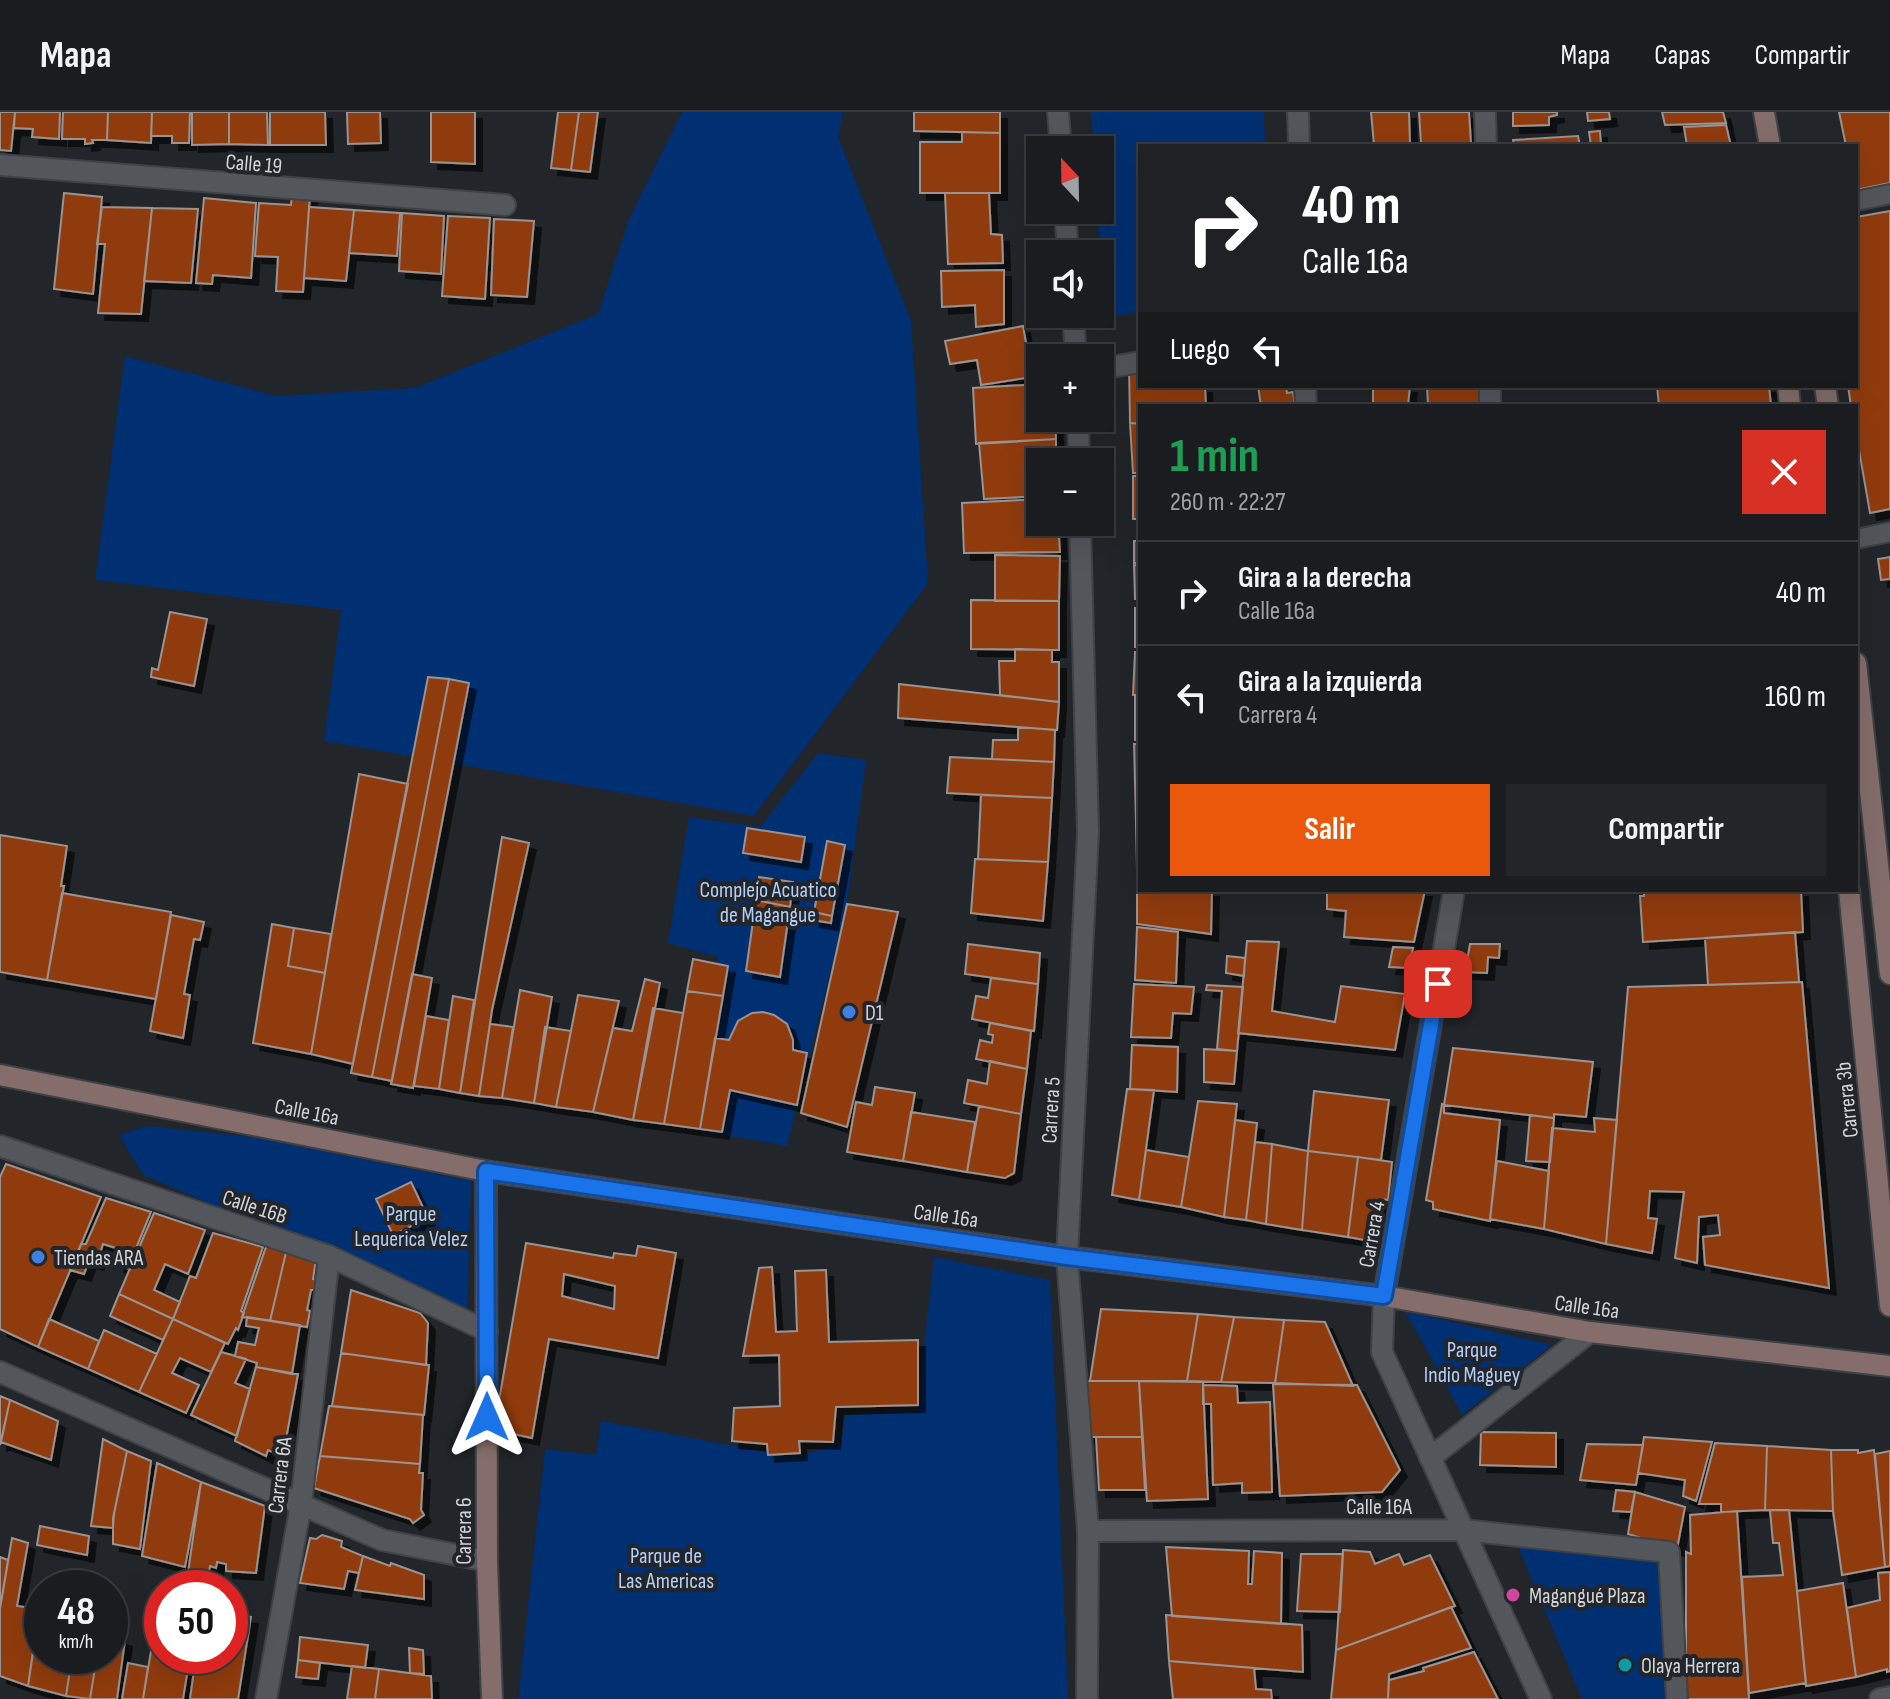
<!DOCTYPE html>
<html lang="es">
<head>
<meta charset="utf-8">
<style>
  :root { --surface:#1a1c1f; --page:#232528; --text:#f1f3f6; --muted:#9fa1a4; --line:#383a3d; --accent:#ea580c }
  body { margin:0; font-family:"Sofia Sans Condensed",sans-serif; background:var(--page); color:var(--text); height:100vh; display:flex; flex-direction:column; font-size:30px; white-space:nowrap }
  * { box-sizing:border-box; margin:0 }
  p { font-size:26px; color:var(--muted) }
  .icon { flex:none; width:44px; height:44px; fill:none; stroke:currentColor; stroke-width:2; stroke-linecap:round; stroke-linejoin:round }
  .map { position:relative; flex:1; overflow:hidden }
  .panel { position:absolute; left:1138px; top:292px; width:720px; height:488px; display:flex; flex-direction:column; background:var(--surface); border-radius:0px; box-shadow:0 8px 32px #0002,0 0 0 2px var(--line) }
  .panel>* { flex:none }
  .banner { position:absolute; left:1138px; top:32px; width:720px; height:244px; border-radius:0px; box-shadow:0 8px 32px #0002,0 0 0 2px var(--line); background:#202124; color:#fff; overflow:hidden }
  .needle { width:52px; rotate:338deg }
  .buttons { position:absolute; left:1026px; top:24px; display:grid; gap:16px }
  .buttons a { display:grid; place-items:center; width:88px; height:88px; border-radius:0px; background:var(--surface); box-shadow:0 8px 32px #0002,0 0 0 2px var(--line); font-size:40px }
  .speed { position:absolute; left:24px; top:1458px; display:flex; gap:16px; font-size:40px; font-weight:700; text-align:center }
  .speed>* { display:grid; place-content:center; width:104px; height:104px; border-radius:50%; background:var(--surface); box-shadow:0 8px 32px #0002,0 0 0 2px var(--line); line-height:1 }
  .speed small { font-size:20px; font-weight:400 }
  .speed .limit { border:12px solid #d22; background:#fff; color:#111 }
  .pin { position:absolute; display:grid; place-items:center; width:68px; height:68px; color:#fff; margin:-34px; border-radius:16px; box-shadow:0 4px 12px #0006 }
  .me { position:absolute; width:88px; margin:-44px; rotate:0deg; stroke-linejoin:round; filter:drop-shadow(0 0 6px #0008) }
  .turn { display:flex; align-items:center; gap:28px; height:168px; padding:0 32px; font-size:36px }
  .turn .icon { width:104px; height:104px; stroke-width:2.5 }
  .turn b { display:block; font-size:56px; line-height:68px }
  .then { display:flex; align-items:center; height:76px; padding:0 32px; background:#0003; gap:16px; font-size:30px }
  .round { display:grid; place-items:center; flex:none; width:84px; height:84px; border-radius:0px; background:var(--page) }
  .head { display:flex; align-items:center; justify-content:space-between; height:136px; padding:0 32px }
  h1 { font-size:48px; font-weight:700; line-height:60px; color:#1e9e55 }
  .button { display:flex; gap:16px; margin-top:auto; padding:16px 32px }
  .button a { flex:1; height:92px; border-radius:0px; background:var(--accent); color:#fff; font-size:32px; font-weight:700; line-height:92px; text-align:center }
  .button a+a { background:var(--page); color:var(--text) }
  ul { padding:0; list-style:none }
  li { display:flex; align-items:center; gap:24px; height:104px; padding:0 32px; border-top:2px solid var(--line) }
  li div { flex:1 }
  li b { display:block; font-size:30px }
  li em { font-style:normal }
  header { display:flex; align-items:center; gap:48px; box-sizing:border-box; height:112px; padding:0 40px; background:var(--surface); border-bottom:2px solid var(--line) }
  header strong { font-size:38px }
  nav { display:flex; gap:44px; margin-inline-start:auto; font-size:28px }
  .map>svg:first-child { display:block }
</style>
</head>
<body>
<header>
<strong>Mapa</strong>
<nav><a>Mapa</a><a>Capas</a><a>Compartir</a></nav>
</header>
<div class="map">
<svg width="1890" height="1587" viewBox="0 0 1890 1587">
  <defs>
    <filter id="shadow"><feDropShadow dx="7" dy="7" stdDeviation="0" flood-color="#0009"/></filter>
  </defs>
  <rect width="100%" height="100%" fill="#222529"/>
  <path fill="#003071" d="M682,0H843L838,25L911,209L928,471L754,704L324,629L341,498L95,468L125,244L276,284L415,276L598,202L629,107Z
    M1091,0H1264L1265,34H1140V200L1104,206L1097,98H1100V38H1094Z
    M818,641L866,648L847,792L787,1034L688,1017L718,845L668,831L689,705L760,715Z
    M147,1014L253,1025L471,1069L467,1203L143,1063L119,1023Z
    M934,1145L1050,1168L1068,1587H518L545,1337L596,1343L601,1309L794,1345L841,1332L845,1303L920,1298L921,1260Z
    M1405,1199L1552,1233L1462,1303Z
    M1516,1430L1663,1449L1671,1587H1582Z"/>
  <path fill="#903a0f" stroke="#9a9390" stroke-width="2" fill-rule="evenodd" filter="url(#shadow)" d="M0,0H15L11,39L0,38Z
    M15,0H60L59,27L32,25L33,17L14,16Z
    M63,0H108L107,28H92L93,31L85,32V27H62Z
    M108,0H152L151,31L107,28Z
    M152,0H190L189,31H172V24H151Z
    M192,0H229V32L192,33Z
    M229,0H267L268,33L229,32Z
    M270,0H325L326,33H270Z
    M347,0H380L381,31L348,32Z
    M431,0H475V52L431,50Z
    M558,0H579L571,58L551,56Z
    M579,0H598L590,60L571,58Z
    M914,0H1000V21L914,19Z
    M1371,0H1409L1410,32L1374,33Z
    M1419,0H1469L1471,32L1421,31Z
    M1513,0H1557V3L1549,5V13L1513,14Z
    M1587,0H1609L1610,7L1588,9Z
    M1662,0H1723L1726,11L1665,13Z
    M1839,0H1890V71L1856,78V34H1846Z
    M1726,13L1731,34H1687L1684,15Z
    M1600,19L1601,34H1591L1589,20Z
    M962,20L1000,21V81H920V30H962Z
    M1578,24L1580,34H1514L1513,28Z
    M64,81L102,85L93,182L54,177Z
    M945,81H989L991,122L1002,123L1003,151L948,152Z
    M292,82L310,83L303,180L276,179L278,145L255,144L259,91L291,93Z
    M204,86L256,91L251,166L213,163L212,172L196,171Z
    M102,95L152,96L141,202L98,201L105,132H97Z
    M309,95L354,98L346,169L304,166Z
    M152,96L198,97L191,171L144,169Z
    M354,98L400,101L397,144L349,141Z
    M1890,99V397L1870,401L1856,321V294H1851L1848,274H1856V105Z
    M402,101L444,104L441,162L399,159Z
    M448,104L490,106L485,187L442,184Z
    M494,107L534,109L527,185L491,183Z
    M1004,158V212L976,215L975,193L942,195L941,159Z
    M1023,214L1032,265L981,273L977,248L950,252L945,229Z
    M1129,253L1140,254V274H1205L1206,294H1140V312L1130,311Z
    M1040,272V306H1055L1056,327L976,332L973,276Z
    M1258,274H1286L1287,281L1293,280L1295,294H1261Z
    M1373,274H1410L1408,293L1373,294Z
    M1427,274H1481L1483,292L1428,294Z
    M1657,274H1769L1771,294H1659Z
    M1130,311L1140,312V361H1133Z
    M1056,327V350H1040V384L984,387L979,331Z
    M1133,364H1140V407H1133Z
    M1040,387V410H1058L1060,440L964,441L962,391Z
    M1134,429H1140V451H1134Z
    M995,443L1060,444L1059,489H995Z
    M1890,445V467L1881,468L1878,447Z
    M1134,453L1140,454V487H1135Z
    M971,488L1059,489V538L971,537Z
    M1135,496H1140V535H1135Z
    M170,500L207,507L194,574L151,565L152,556L158,558Z
    M1015,537L1052,538V550H1059V590L1000,583L999,549H1015Z
    M1135,540H1140V583H1133Z
    M428,565L449,567L372,965L351,961Z
    M449,567L469,571L392,969L372,965Z
    M899,572L1059,590L1057,618L898,606Z
    M1135,585H1140V628H1135Z
    M1018,615L1055,618L1054,650L992,647L993,628H1018Z
    M1134,632H1140V670H1135Z
    M950,645L1054,650L1052,686L947,681Z
    M359,662L408,672L353,952L311,942Z
    M1135,670H1140V710H1136Z
    M981,683L1052,686L1048,750L978,747Z
    M1136,712H1140V756H1137Z
    M747,716L805,725L801,750L743,741Z
    M0,723L67,734L61,774H64L47,868L0,860Z
    M502,725L529,731L492,898L479,984L460,981Z
    M827,729L845,733L832,804L814,800Z
    M975,747L1048,750L1043,809L971,801Z
    M1137,762H1140V778H1212L1211,822L1137,812Z
    M759,765L793,770L790,795L756,788Z
    M1327,778H1425L1414,830L1344,825L1346,799L1327,797Z
    M1644,778H1801L1803,820L1643,830L1640,784H1644Z
    M62,781L171,800L156,887L47,868Z
    M756,788L790,795L780,865L746,859Z
    M847,792L898,800L847,1015L801,1001Z
    M814,800L832,804L831,811L812,808Z
    M171,803L204,810L200,828L194,827L184,882L190,883L183,926L150,919Z
    M272,812L294,816L288,854L325,861L311,942L253,931Z
    M1137,815L1178,820L1176,871L1135,868Z
    M294,816L331,822L325,861L288,854Z
    M1795,820L1799,870L1708,873L1705,826Z
    M1247,829L1279,830L1272,899L1335,910L1341,874L1405,882L1395,938L1238,921Z
    M968,832L1040,841L1038,872L965,862Z
    M1470,832H1500L1499,846L1488,845L1487,861L1465,860Z
    M1393,835L1413,836L1409,856L1389,855Z
    M1227,844L1245,846L1244,864L1226,861Z
    M693,847L728,854L723,884L687,879Z
    M412,862L432,866L413,976L391,972Z
    M991,866L1038,872L1034,919L972,907L976,884L988,886Z
    M645,867L660,871L633,1008L593,1000L613,916L632,919Z
    M1802,870L1829,1176L1705,1153L1703,1125L1720,1123L1718,1103L1699,1105L1697,1151L1675,1146L1684,1080L1650,1079L1648,1106L1657,1107L1652,1141L1606,1132L1628,875Z
    M1134,872L1194,875L1191,902L1173,901L1171,926L1131,925Z
    M1207,873L1243,875L1237,939L1217,937L1222,879L1206,878Z
    M520,878L552,885L534,991L502,986Z
    M687,879L723,884L700,1017L664,1012Z
    M578,883L619,889L593,1000L556,995Z
    M453,884L474,888L460,981L439,977Z
    M653,896L683,901L664,1012L633,1008Z
    M763,900L774,903L787,912L793,928V938L807,941L797,993L730,978L722,1020L700,1017L715,926L729,928L738,909L752,901Z
    M426,904L449,908L439,977L414,974Z
    M990,911L1031,919L1027,957L976,947L980,928L992,931L993,923L988,922Z
    M490,912L513,915L502,986L479,984Z
    M545,915L571,919L556,995L534,991Z
    M1132,933L1178,935L1177,980L1130,977Z
    M1453,936L1593,950L1586,1005L1554,1002V1006L1444,993Z
    M1204,937L1237,939L1234,972L1204,970Z
    M990,949L1027,957L1021,1002L964,991L968,968L987,972Z
    M875,975L915,981L903,1049L847,1040L856,990L872,993Z
    M1127,977L1154,978L1139,1088L1112,1083Z
    M1314,979L1389,988L1381,1048L1308,1039Z
    M1198,989L1237,992L1224,1105L1181,1095Z
    M1442,992L1444,993V1001L1500,1008L1490,1109L1433,1097V1090L1426,1088Z
    M979,994L1021,1002L1014,1061L1005,1066L967,1060Z
    M911,1000L975,1010L967,1060L903,1049Z
    M1530,1003L1554,1006L1550,1050L1526,1049Z
    M1594,1006L1617,1008L1606,1132L1544,1117L1552,1016L1595,1020Z
    M1235,1008L1257,1011L1246,1108L1224,1105Z
    M1255,1030L1272,1032L1266,1112L1246,1108Z
    M1272,1032L1308,1039L1302,1118L1266,1112Z
    M1146,1038L1189,1045L1181,1095L1139,1088Z
    M1308,1039L1358,1045L1348,1125L1302,1118Z
    M1358,1045L1392,1050L1388,1088L1381,1087L1375,1130L1348,1125Z
    M1497,1049L1549,1059L1544,1117L1490,1107Z
    M6,1052L101,1085L38,1235L0,1217V1065Z
    M411,1070L428,1106L393,1123L376,1087Z
    M106,1086L151,1100L132,1146L135,1147L130,1157L117,1153L122,1138L103,1132L97,1151L89,1149L84,1162L70,1158L81,1132H86Z
    M154,1101L205,1118L188,1162L165,1152L154,1178L180,1190L173,1207L119,1182Z
    M213,1121L263,1135L241,1199L244,1201L238,1218L236,1216L228,1232L173,1207L190,1164L196,1166Z
    M268,1129L287,1136L270,1209L242,1205Z
    M526,1131L613,1146L614,1141L636,1144L638,1134L676,1141L658,1246L549,1227L532,1326L494,1318ZM564,1162L615,1174L614,1197L562,1184Z
    M287,1136L316,1147L313,1167L316,1168L314,1178H311L307,1198L310,1199L307,1215L270,1209Z
    M772,1155L776,1220L797,1219L795,1159L826,1158L829,1230L918,1228V1293L836,1295L833,1330L799,1329L800,1341L768,1343L767,1332L732,1329L734,1296L780,1294L779,1243L743,1244L759,1156Z
    M351,1178L420,1201L428,1211L426,1253L341,1241Z
    M119,1182L173,1207L163,1228L110,1204Z
    M1101,1197L1198,1202L1187,1269H1090Z
    M1198,1202L1234,1205L1221,1270L1187,1269Z
    M247,1205L300,1213L292,1262L256,1255L257,1251L235,1244L238,1230L255,1233L259,1216L246,1214Z
    M1234,1205L1284,1208L1275,1271L1221,1270Z
    M49,1207L99,1229L88,1257L38,1235Z
    M173,1207L225,1231L211,1260L180,1246L172,1261L199,1273L186,1301L139,1280Z
    M1284,1208L1325,1210L1353,1274L1275,1271Z
    M104,1218L157,1242L139,1280L88,1257Z
    M221,1240L246,1247L235,1271L250,1277L237,1324L191,1303Z
    M341,1241L429,1253L424,1303L332,1294Z
    M256,1255L298,1262L284,1338L278,1337L277,1342L268,1338L266,1344L235,1329Z
    M1085,1269H1139L1142,1325H1088Z
    M1139,1269L1203,1270L1208,1387L1147,1389Z
    M1273,1272L1357,1273L1400,1358L1382,1380L1280,1384Z
    M1203,1273L1237,1274L1238,1291L1270,1290L1272,1380L1242,1381V1371L1213,1373L1211,1292H1203Z
    M0,1284L10,1288L0,1333Z
    M10,1288L58,1309L51,1348L1,1330Z
    M329,1294L423,1303L420,1352L320,1344Z
    M1481,1320L1556,1321V1355L1480,1353Z
    M1096,1325H1142L1145,1378H1099Z
    M1644,1325L1712,1330L1696,1389L1683,1384L1685,1368L1638,1361Z
    M103,1327L127,1339L114,1402L113,1416L91,1414Z
    M1715,1331L1767,1334L1765,1398L1721,1400V1392H1699Z
    M1587,1332L1643,1333L1636,1373L1580,1368Z
    M1767,1334L1831,1338L1833,1399L1765,1398Z
    M1831,1338H1858V1341L1874,1338L1885,1455L1842,1463L1833,1399Z
    M127,1339L151,1349L140,1437L113,1432V1406Z
    M1890,1339V1454L1885,1455L1875,1342Z
    M320,1344L420,1352L419,1361H423L421,1398L424,1403L413,1411L410,1407L314,1376Z
    M157,1351L201,1370L185,1455L142,1444Z
    M201,1370L265,1394L256,1461L226,1459V1452L217,1450L216,1456L210,1454L208,1464L188,1461Z
    M1616,1378L1635,1380L1631,1400L1613,1399Z
    M1635,1380L1685,1395L1677,1437L1628,1422Z
    M1770,1398H1789L1806,1571L1749,1581L1742,1465L1783,1463L1779,1431H1773Z
    M1737,1399L1749,1587H1686V1440L1691,1442L1690,1403Z
    M40,1414L89,1424L87,1443L37,1433Z
    M322,1423L342,1429L341,1435L363,1444L359,1461L348,1459L344,1477L300,1471L310,1426L316,1427Z
    M12,1426L28,1431L17,1494L39,1497L28,1574L0,1564V1497Z
    M1166,1435L1249,1439L1248,1472H1252L1254,1439L1282,1441L1281,1512L1172,1504Z
    M1343,1438L1370,1440L1375,1452L1399,1442L1404,1453L1430,1443L1455,1494L1336,1538Z
    M1301,1442H1343L1340,1500L1297,1499Z
    M363,1444L390,1454L391,1451L424,1463V1487L355,1478Z
    M0,1445L8,1448L0,1497Z
    M184,1459L203,1464L201,1476H181Z
    M1890,1460V1559L1887,1560V1557L1856,1565L1847,1496L1880,1488L1878,1461Z
    M1843,1471L1856,1565L1806,1574L1797,1479Z
    M41,1488L42,1544H72L66,1584L28,1574Z
    M1451,1495L1471,1536L1389,1562L1388,1587H1331L1336,1538Z
    M232,1503L251,1505L238,1587H190L196,1544L224,1550L225,1544H230Z
    M1166,1503L1302,1513L1303,1560L1169,1549Z
    M155,1515L162,1516V1544H190L183,1587H143Z
    M110,1523L125,1528L117,1587H90L97,1544H110Z
    M300,1525L368,1533L365,1556L298,1548Z
    M409,1536L423,1538L424,1562L410,1561Z
    M1474,1540L1498,1587H1388L1389,1568L1424,1559L1423,1556Z
    M72,1544H97L90,1587L66,1584Z
    M298,1548L320,1551L318,1567L296,1565Z
    M1169,1549L1254,1556L1256,1577L1271,1578L1272,1587H1173Z
    M128,1551L148,1555L143,1587H122Z
    M352,1554L379,1557L375,1587H347Z
    M379,1557L431,1564L432,1587H375Z"/>
  <g fill="none" stroke-linecap="round" stroke-linejoin="round">
    <g stroke="#3f4145" stroke-width="22">
      <path id="service" d="M1856,89L1890,82
        M1856,427L1890,420"/>
    </g>
    <g stroke="#3f4145" stroke-width="24">
      <path id="minor" d="M1058,0L1061,38
        M1298,0L1299,34
        M1485,0L1486,34
        M0,53L505,93
        M1065,98L1068,142
        M1073,202L1076,246
        M1100,257L1140,250
        M1305,274L1306,294
        M1490,294V274
        M1078,306L1079,350
        M1080,410L1088,720L1067,1145L1088,1419L1087,1587
        M1454,778L1384,1184L1382,1240L1541,1587
        M0,1034L329,1144L487,1219
        M0,1260L382,1428L487,1449
        M1430,1346L1590,1220
        M1088,1419L1463,1418L1669,1440L1677,1587
        M266,1587L301,1392L329,1144
        M1880,1587L1890,1585"/>
    </g>
    <g stroke="#3f4145" stroke-width="24">
      <path id="secondary" d="M1764,0L1770,34
        M1788,274L1790,294
        M1825,274L1828,294
        M1856,551L1890,862
        M1849,778L1890,1194
        M0,963L486,1059L1067,1145L1384,1184L1590,1220L1890,1254
        M486,1059L487,1449L492,1587"/>
    </g>
    <use href="#service" stroke="#53565b" stroke-width="18"/>
    <use href="#minor" stroke="#53565b" stroke-width="20"/>
    <use href="#secondary" stroke="#846d6a" stroke-width="20"/>
  </g>
  <g fill="none" stroke-linecap="round" stroke-linejoin="round">
    <g stroke="#114b97" stroke-width="20">
      <path id="route" d="M487,1305L486,1059L1067,1145L1384,1184L1438,872"/>
    </g>
    <use href="#route" stroke="#1a73e8" stroke-width="14"/>
  </g>
  <g fill="#3f7fe0" stroke="#222529" stroke-width="3">
    <circle cx="849" cy="900" r="8"/>
    <circle cx="38" cy="1145" r="8"/>
  </g>
  <circle fill="#d1479c" stroke="#222529" stroke-width="3" cx="1513" cy="1483" r="8"/>
  <circle fill="#0f9aa8" stroke="#222529" stroke-width="3" cx="1625" cy="1553" r="8"/>
  <g text-anchor="middle" stroke-width="8" stroke-linejoin="round" paint-order="stroke">
    <g font-size="22" fill="#d2d4d7" stroke="#222529">
      <text transform="translate(254 51) rotate(5)" y="8">Calle 19</text>
      <text transform="translate(1846 988) rotate(-96)" y="8">Carrera 3b</text>
      <text transform="translate(1050 998) rotate(-87)" y="8">Carrera 5</text>
      <text transform="translate(307 999) rotate(11)" y="8">Calle 16a</text>
      <text transform="translate(255 1094) rotate(18)" y="8">Calle 16B</text>
      <text transform="translate(946 1103) rotate(8)" y="8">Calle 16a</text>
      <text transform="translate(1371 1122) rotate(-80)" y="8">Carrera 4</text>
      <text transform="translate(1587 1194) rotate(8)" y="8">Calle 16a</text>
      <text transform="translate(279 1363) rotate(-83)" y="8">Carrera 6A</text>
      <text x="1379" y="1402">Calle 16A</text>
      <text transform="translate(463 1419) rotate(-90)" y="8">Carrera 6</text>
    </g>
    <g font-size="22" fill="#b4cff7" stroke="#222529">
      <text x="768" y="785">Complejo Acuatico<tspan x="768" dy="25">de Magangue</tspan></text>
      <text x="411" y="1109">Parque<tspan x="411" dy="25">Lequerica Velez</tspan></text>
      <text x="1472" y="1245">Parque<tspan x="1472" dy="25">Indio Maguey</tspan></text>
      <text x="666" y="1451">Parque de<tspan x="666" dy="25">Las Americas</tspan></text>
    </g>
    <g font-size="22" fill="#d2d4d7" stroke="#222529" text-anchor="start">
      <text x="865" y="908">D1</text>
      <text x="54" y="1153">Tiendas ARA</text>
      <text x="1529" y="1491">Magangué Plaza</text>
      <text x="1641" y="1561">Olaya Herrera</text>
    </g>
  </g>
</svg>
<div class="buttons">
<a><svg class="needle" viewBox="-14 -14 28 28"><path d="M0-13l5 13h-10z" fill="#e53935"/><path d="M0 13l5-13h-10z" fill="#9fa1a4"/></svg></a>
<a><svg class="icon" aria-label="sound" viewBox="0 0 24 24"><path d="M4 9h4l5-4v14l-5-4H4zM17 9q2 3 0 6"/></svg></a>
<a>+</a>
<a>−</a>
</div>
<div class="speed"><div>48<small>km/h</small></div><div class="limit">50</div></div>
<div class="pin" style="left:1438px;top:872px;background:#d93025"><svg class="icon" aria-label="arrive" viewBox="0 0 24 24"><path d="M6 21V4h12l-3 4 3 4H6"/></svg></div>
<svg class="me" style="left:487px;top:1305px" viewBox="-20 -20 40 40"><path d="M0-17L14 15 0 8-14 15z" fill="#1a73e8" stroke="#fff" stroke-width="4"/></svg>
<div class="banner">
<div class="turn"><svg class="icon" aria-label="right" viewBox="0 0 24 24"><path d="M7 20v-9h11M14 6l5 5-5 5"/></svg><div><b>40 m</b>Calle 16a</div></div>
<div class="then">Luego<svg class="icon" aria-label="left" viewBox="0 0 24 24"><path d="M17 20v-9H6M10 6l-5 5 5 5"/></svg></div>
</div>
<section class="panel">
<div class="head"><div><h1>1 min</h1><p>260 m · 22:27</p></div><a class="round" style="background:#d93025;color:#fff"><svg class="icon" aria-label="close" viewBox="0 0 24 24"><path d="M6 6l12 12M18 6L6 18"/></svg></a></div>
<ul>
<li><svg class="icon" aria-label="right" viewBox="0 0 24 24"><path d="M7 20v-9h11M14 6l5 5-5 5"/></svg><div><b>Gira a la derecha</b><p>Calle 16a</p></div><em>40 m</em></li>
<li><svg class="icon" aria-label="left" viewBox="0 0 24 24"><path d="M17 20v-9H6M10 6l-5 5 5 5"/></svg><div><b>Gira a la izquierda</b><p>Carrera 4</p></div><em>160 m</em></li>
</ul>
<div class="button"><a>Salir</a><a>Compartir</a></div>
</section>
</div>
</body>
</html>
